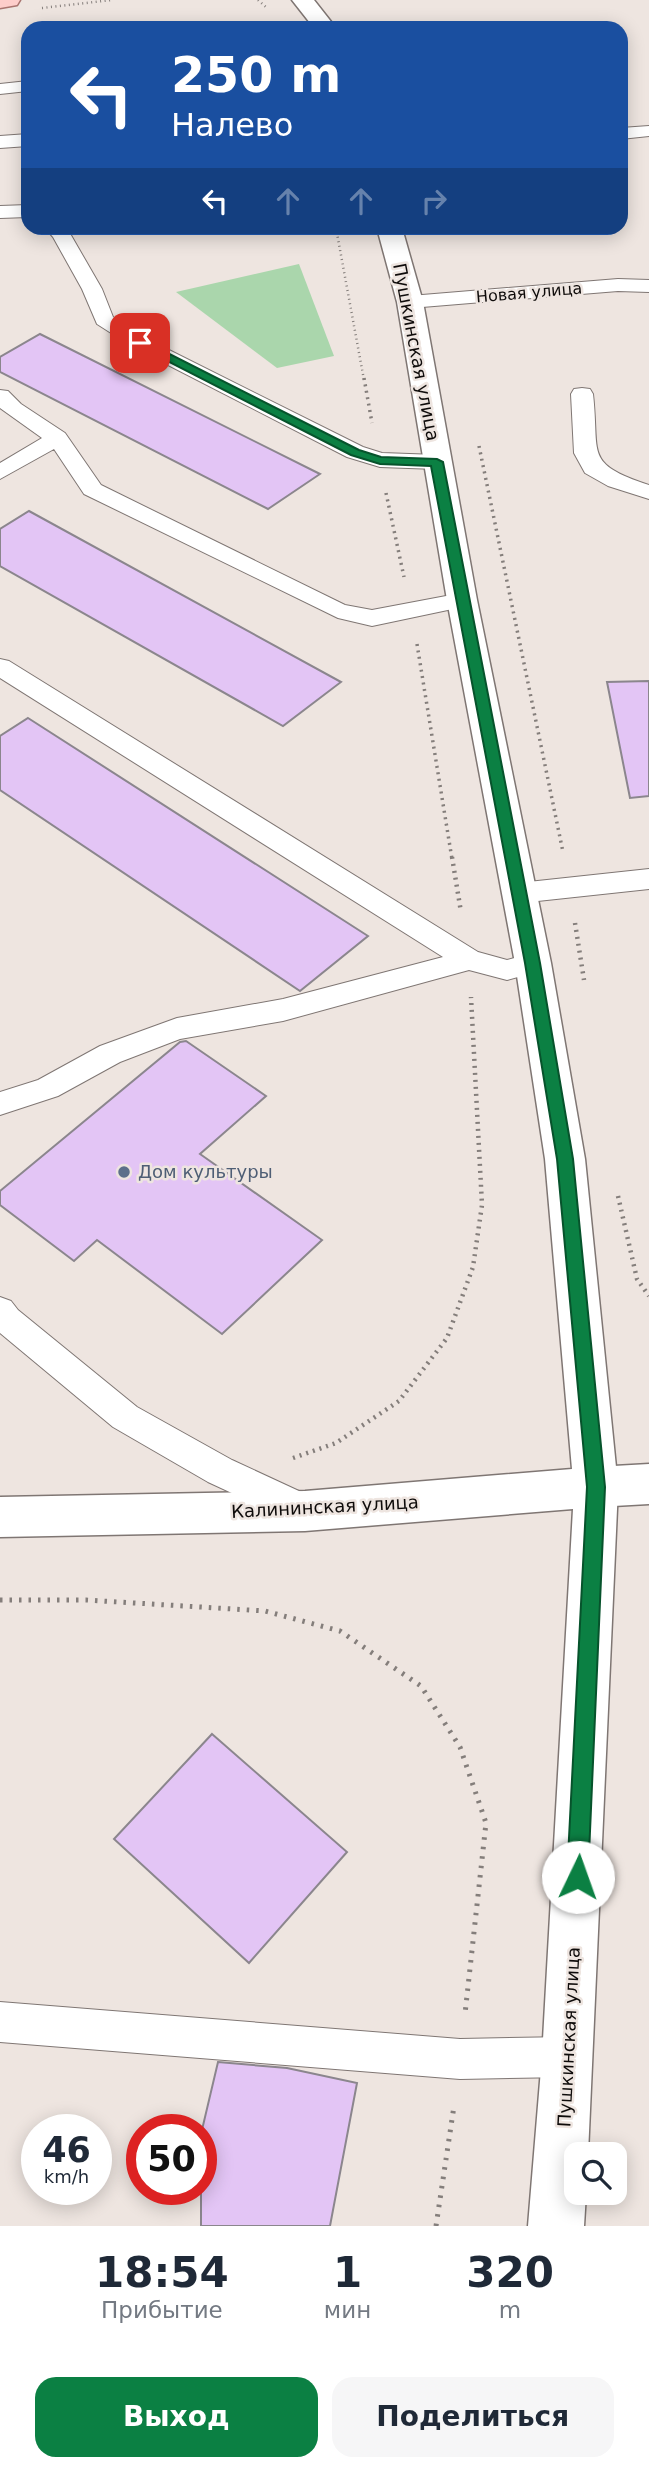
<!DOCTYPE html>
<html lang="ru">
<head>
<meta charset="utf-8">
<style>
  :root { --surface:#fff; --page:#f6f6f7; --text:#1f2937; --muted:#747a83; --accent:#0b8043 }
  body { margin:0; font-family:"DejaVu Sans",sans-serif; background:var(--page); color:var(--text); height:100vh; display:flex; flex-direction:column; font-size:26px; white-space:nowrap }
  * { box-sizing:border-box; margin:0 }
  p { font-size:23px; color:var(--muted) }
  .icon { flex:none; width:38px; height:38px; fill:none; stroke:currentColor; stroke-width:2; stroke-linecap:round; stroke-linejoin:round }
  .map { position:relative; height:2226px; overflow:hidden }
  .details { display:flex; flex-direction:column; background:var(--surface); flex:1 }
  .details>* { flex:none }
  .top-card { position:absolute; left:21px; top:21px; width:607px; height:214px; border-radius:21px; box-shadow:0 4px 18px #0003; background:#1a4fa0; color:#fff; overflow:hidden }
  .tools { position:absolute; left:564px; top:2142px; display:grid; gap:14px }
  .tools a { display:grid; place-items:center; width:63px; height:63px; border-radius:14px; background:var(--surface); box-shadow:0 4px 18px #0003; font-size:35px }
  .speed { position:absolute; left:21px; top:2114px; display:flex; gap:14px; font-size:35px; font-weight:700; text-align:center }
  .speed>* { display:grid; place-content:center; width:91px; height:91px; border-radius:50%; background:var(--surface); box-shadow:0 4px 18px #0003; line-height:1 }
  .speed small { font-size:18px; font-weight:400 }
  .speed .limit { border:10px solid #d22; background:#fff; color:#111 }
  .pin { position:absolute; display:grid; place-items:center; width:60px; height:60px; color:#fff; margin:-30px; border-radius:14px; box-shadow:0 4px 10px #0006 }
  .me { position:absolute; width:77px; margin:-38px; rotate:3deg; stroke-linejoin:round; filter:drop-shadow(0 0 5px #0008) }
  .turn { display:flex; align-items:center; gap:24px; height:147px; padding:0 35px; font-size:32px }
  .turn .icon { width:91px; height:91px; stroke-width:2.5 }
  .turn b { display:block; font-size:49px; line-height:60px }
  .lanes { display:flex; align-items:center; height:66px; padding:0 35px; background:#0003; justify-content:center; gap:35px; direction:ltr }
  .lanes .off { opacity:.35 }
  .eta { display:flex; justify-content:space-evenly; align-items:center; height:119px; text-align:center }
  .eta b { font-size:42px; font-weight:700; line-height:49px }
  .cta { display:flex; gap:14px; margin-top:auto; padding:14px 35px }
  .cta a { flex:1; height:80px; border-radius:21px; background:var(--accent); color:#fff; font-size:28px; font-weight:700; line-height:80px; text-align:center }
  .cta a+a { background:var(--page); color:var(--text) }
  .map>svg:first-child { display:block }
</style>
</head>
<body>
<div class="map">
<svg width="649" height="2226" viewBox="0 0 649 2226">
  <rect width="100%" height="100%" fill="#eee5e0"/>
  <path fill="#aad6ac" d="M299,264L334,356L277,368L176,292Z"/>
  <path fill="#e3c5f5" stroke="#8b868d" stroke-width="2" d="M40,334L320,474L268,509L0,372V357Z
    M29,511L341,682L283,726L0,566V529Z
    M649,681V796L630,798L607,682Z
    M28,718L368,936L300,991L0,790V736Z
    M186,1041L266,1096L200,1154L322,1240L222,1334L97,1240L74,1261L0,1205V1191L180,1042Z
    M212,1734L347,1852L249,1963L114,1839Z
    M218,2062L287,2068L357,2083L330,2226H201V2134Z"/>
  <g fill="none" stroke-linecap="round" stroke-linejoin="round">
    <g stroke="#7f7673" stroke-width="2">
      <path id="lane" d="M28,81V91L0,94V84Z
        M649,126V136L621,139V128Z
        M28,134V146L0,148V136Z
        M28,205V217L0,218V206Z
        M45,228L68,230L102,289L113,317L147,339L363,447L382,453L437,455L445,457L448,462L445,467L437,469L380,467L347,457L133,347L97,324L82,289L53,237Z
        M618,279L649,280V292L618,291L410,308L403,306L400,302L403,298L410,296Z
        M582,388L590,389L593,394C600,455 583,463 649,485V499L608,486L585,473L574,453L571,394L574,389Z
        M0,390L8,391L21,404L65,433L101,485L345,605L372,610L462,593L470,595L474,600L470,605L462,607L372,626L338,618L84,494L54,449L0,479V463L42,438L0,408Z
        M0,659L9,661L478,952L507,960L533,953L543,956L547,963L543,970L507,980L469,970L283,1021L180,1039L120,1062L58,1096L0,1115V1092L38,1080L100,1046L177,1018L283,999L443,957L0,678Z
        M649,869V889L519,903L509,900L505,893L509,886L519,883Z
        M0,1297L11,1301L18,1310L137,1407L232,1460L314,1498L319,1509L314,1520L302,1524L290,1520L208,1482L113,1427L0,1333Z
        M0,2002L460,2039L568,2037L582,2043L588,2057L582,2071L568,2077L460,2079L0,2042Z"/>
    </g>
    <g stroke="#7f7673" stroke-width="3">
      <path id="street" d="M649,1464V1504L596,1507L580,1501L574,1487L580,1473L596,1467Z"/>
    </g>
    <g stroke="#7f7673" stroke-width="3">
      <path id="secondary" d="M292,0H314L336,28H314Z
        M377,228H402L423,302L477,600L551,963L585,1159L618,1487L588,2154H576V2193H586L584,2226H528L542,2057L573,1509L305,1531L0,1537V1497L305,1491L572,1469L545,1159L515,963L447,600L397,302Z"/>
    </g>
    <g stroke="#a9746f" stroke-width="3">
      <path id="primary" d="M0,0H20L17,5L0,8Z"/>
    </g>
    <path stroke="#847e7b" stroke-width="2.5" stroke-dasharray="1 3.5" stroke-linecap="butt" d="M258,0L268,9
      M42,8L112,0
      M336,228L364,380"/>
    <path stroke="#847e7b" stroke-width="3.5" stroke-dasharray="2 4.5" stroke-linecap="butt" d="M364,378L372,423
      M479,446L563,852
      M386,493L404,577
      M417,644L452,859"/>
    <path stroke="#847e7b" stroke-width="4.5" stroke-dasharray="2 5" stroke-linecap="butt" d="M452,857L461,912
      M575,923L584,980
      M618,1196L637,1279L649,1296
      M293,1458L336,1443L399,1401L447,1338L473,1267L482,1205L471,997"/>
    <path stroke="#847e7b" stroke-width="5" stroke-dasharray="2.5 7" stroke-linecap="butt" d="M0,1600H86L265,1611L340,1631L421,1686L460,1747L486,1823L465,2014
      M436,2226L454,2106"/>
    <use href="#lane" fill="#fff" fill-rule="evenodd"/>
    <use href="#street" fill="#fff" fill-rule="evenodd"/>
    <use href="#secondary" fill="#fff" fill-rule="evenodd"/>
    <use href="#primary" fill="#fdcdca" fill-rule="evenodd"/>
  </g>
  <path fill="#0b8043" stroke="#07532c" stroke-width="2" d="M136,341H144L359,450L381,457L437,459L443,462L540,963L573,1159L605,1487L588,1877L585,1884L578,1887L570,1884L567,1877L587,1487L557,1159L525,963L431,466L380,464L351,455L136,345Z"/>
  <circle fill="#5c6f8a" stroke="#eee5e0" stroke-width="2.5" cx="124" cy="1172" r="7"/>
  <g text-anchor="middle" stroke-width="5" stroke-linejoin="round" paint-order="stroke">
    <g font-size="16" fill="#0e0b0a" stroke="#eee5e0">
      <text transform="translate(529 292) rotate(-5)" y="6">Новая улица</text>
    </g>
    <g font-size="18" fill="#0e0b0a" stroke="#eee5e0">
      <text transform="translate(416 352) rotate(79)" y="6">Пушкинская улица</text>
      <text transform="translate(325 1507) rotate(-3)" y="6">Калининская улица</text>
      <text transform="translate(569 2037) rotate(-87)" y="6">Пушкинская улица</text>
    </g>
    <g font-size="18" fill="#4e5e75" stroke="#eee5e0" text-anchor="start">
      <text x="138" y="1178">Дом культуры</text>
    </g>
  </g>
</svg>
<div class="tools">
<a><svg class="icon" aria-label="search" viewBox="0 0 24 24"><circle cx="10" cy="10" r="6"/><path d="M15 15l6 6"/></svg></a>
</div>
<div class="speed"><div>46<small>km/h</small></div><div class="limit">50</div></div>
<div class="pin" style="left:140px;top:343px;background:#d93025"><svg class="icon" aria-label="arrive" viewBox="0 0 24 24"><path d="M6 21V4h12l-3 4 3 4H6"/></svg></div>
<svg class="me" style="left:578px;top:1877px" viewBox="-20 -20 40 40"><circle r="19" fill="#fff"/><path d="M0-13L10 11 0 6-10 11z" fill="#0b8043"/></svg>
<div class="top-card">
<div class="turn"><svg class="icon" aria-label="left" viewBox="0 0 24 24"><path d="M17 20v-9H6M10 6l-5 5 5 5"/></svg><div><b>250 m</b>Налево</div></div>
<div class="lanes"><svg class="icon" aria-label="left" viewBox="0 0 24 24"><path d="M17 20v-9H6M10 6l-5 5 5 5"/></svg><svg class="icon off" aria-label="ahead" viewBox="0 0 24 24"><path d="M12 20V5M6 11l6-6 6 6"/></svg><svg class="icon off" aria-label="ahead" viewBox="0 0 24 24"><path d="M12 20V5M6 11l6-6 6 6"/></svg><svg class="icon off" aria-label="right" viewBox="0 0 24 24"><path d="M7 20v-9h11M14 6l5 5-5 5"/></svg></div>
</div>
</div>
<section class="details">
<div class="eta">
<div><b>18:54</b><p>Прибытие</p></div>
<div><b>1</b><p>мин</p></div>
<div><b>320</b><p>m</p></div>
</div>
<div class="cta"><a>Выход</a><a>Поделиться</a></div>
</section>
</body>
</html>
